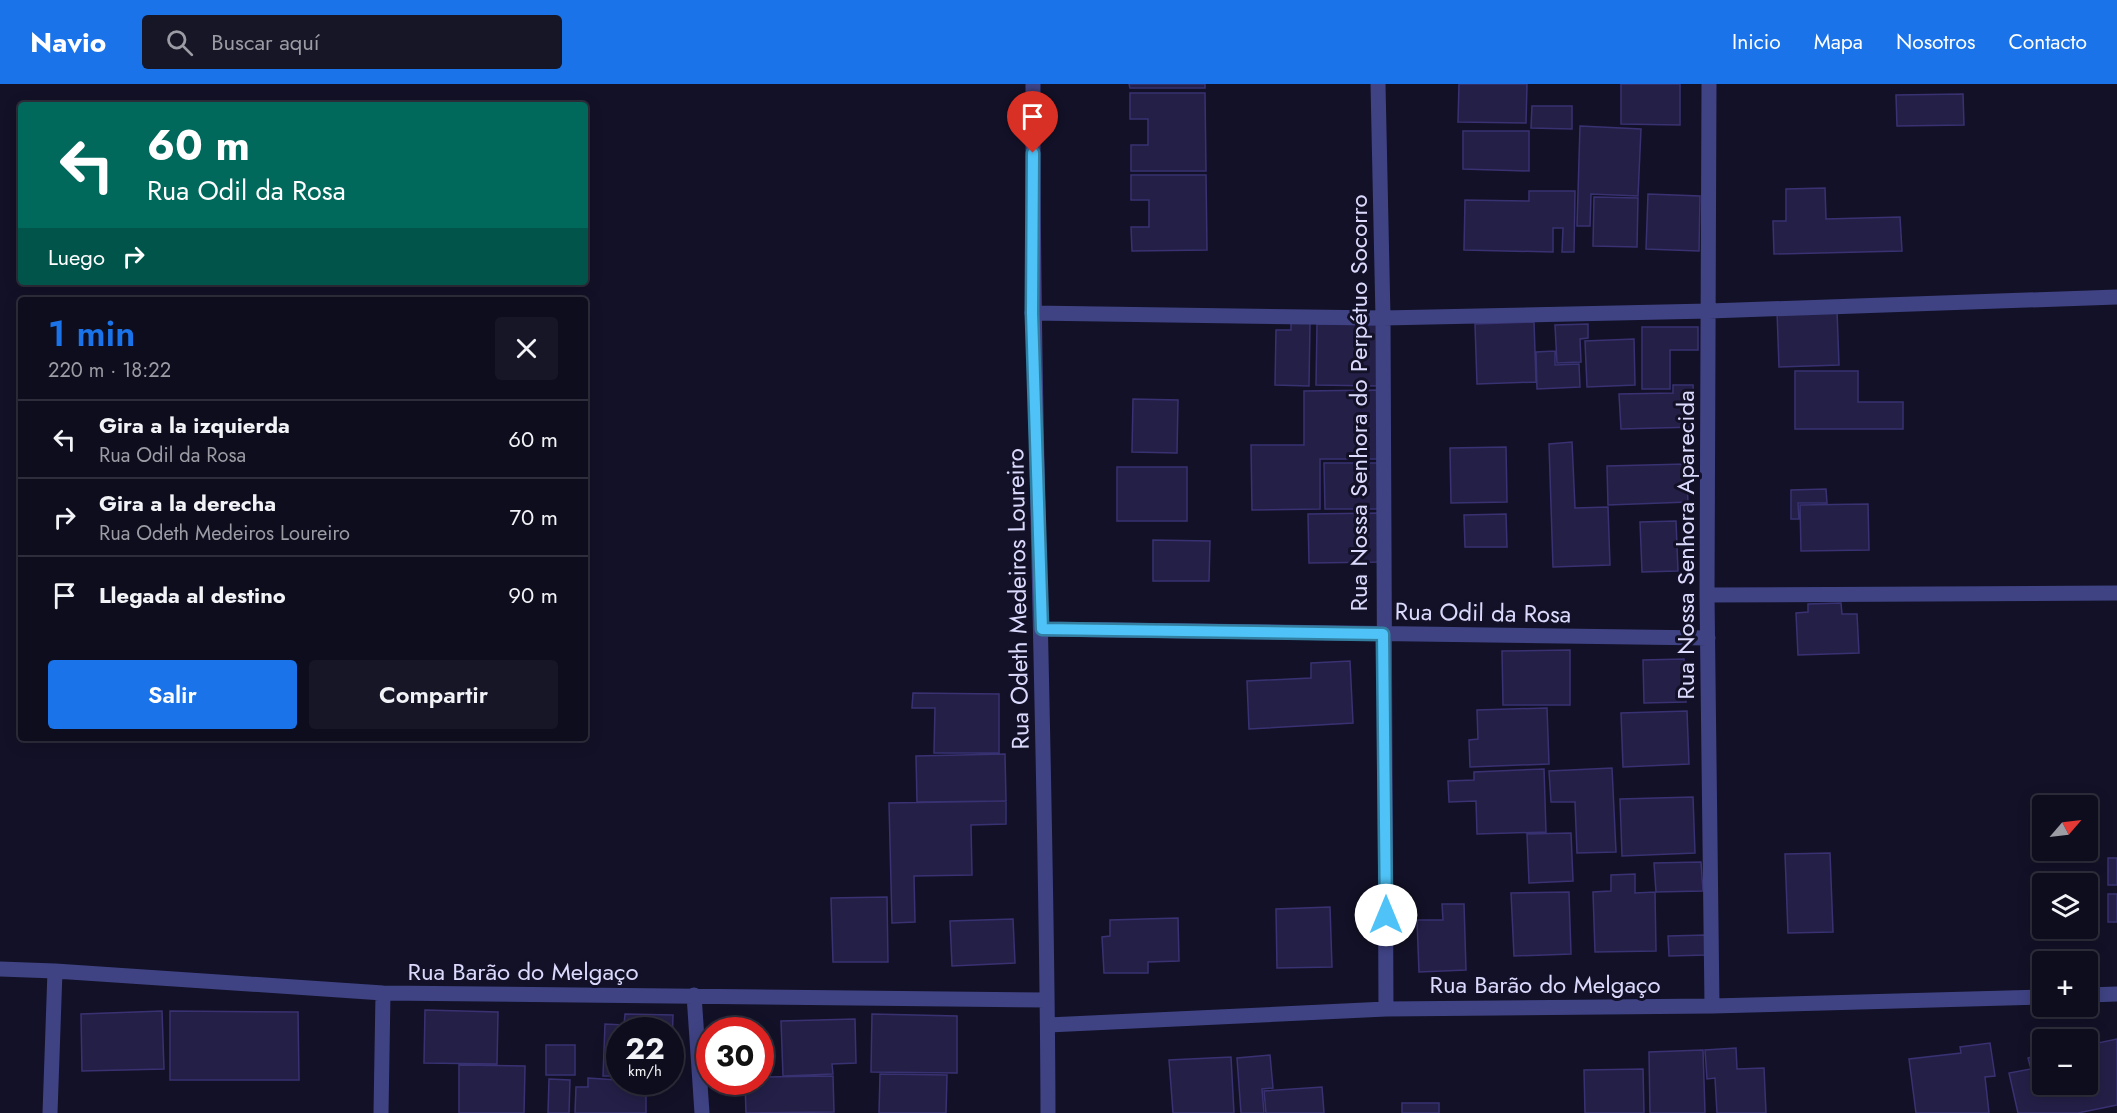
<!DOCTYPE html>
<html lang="es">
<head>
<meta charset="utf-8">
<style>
  :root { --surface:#0e0d1d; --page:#171626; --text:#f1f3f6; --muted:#9b9ca4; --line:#2e2d3b; --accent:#1a73e8 }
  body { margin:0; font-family:Jost,sans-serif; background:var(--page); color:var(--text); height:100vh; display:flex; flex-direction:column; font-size:22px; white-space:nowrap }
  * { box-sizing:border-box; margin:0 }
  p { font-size:20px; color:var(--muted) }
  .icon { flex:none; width:33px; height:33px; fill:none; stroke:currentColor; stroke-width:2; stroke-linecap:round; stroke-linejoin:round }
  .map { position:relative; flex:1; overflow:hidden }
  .sheet { position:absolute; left:18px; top:213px; width:570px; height:444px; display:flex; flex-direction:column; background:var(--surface); border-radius:6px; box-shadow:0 3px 15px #0003,0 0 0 2px var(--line) }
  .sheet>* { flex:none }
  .banner { position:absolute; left:18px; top:18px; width:570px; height:183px; border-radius:6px; box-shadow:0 3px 15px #0003,0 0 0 2px var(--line); background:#00695c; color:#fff; overflow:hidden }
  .needle { width:39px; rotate:62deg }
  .fabs { position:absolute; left:2032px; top:711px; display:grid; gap:12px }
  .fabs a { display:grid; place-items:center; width:66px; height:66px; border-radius:6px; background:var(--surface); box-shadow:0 3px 15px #0003,0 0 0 2px var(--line); font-size:30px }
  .speed { position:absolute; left:606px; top:933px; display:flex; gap:12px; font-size:30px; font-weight:700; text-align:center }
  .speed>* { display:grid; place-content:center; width:78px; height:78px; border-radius:50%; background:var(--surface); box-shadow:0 3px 15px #0003,0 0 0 2px var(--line); line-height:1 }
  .speed small { font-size:15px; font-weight:400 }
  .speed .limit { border:9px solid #d22; background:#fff; color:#111 }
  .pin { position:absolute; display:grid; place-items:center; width:51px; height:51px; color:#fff; margin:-62px -26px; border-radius:50% 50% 50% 0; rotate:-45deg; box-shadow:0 0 6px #0007 }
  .pin .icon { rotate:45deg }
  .me { position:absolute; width:66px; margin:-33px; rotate:0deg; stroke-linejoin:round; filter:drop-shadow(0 0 4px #0008) }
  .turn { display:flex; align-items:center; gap:21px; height:126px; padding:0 30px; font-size:27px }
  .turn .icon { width:78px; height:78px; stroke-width:2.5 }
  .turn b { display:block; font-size:42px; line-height:51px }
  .then { display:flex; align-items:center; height:57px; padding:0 30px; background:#0003; gap:12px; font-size:22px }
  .round { display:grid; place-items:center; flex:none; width:63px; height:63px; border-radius:6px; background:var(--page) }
  .head { display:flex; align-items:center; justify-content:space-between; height:102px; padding:0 30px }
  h1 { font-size:36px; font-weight:600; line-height:45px; color:var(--accent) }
  .action { display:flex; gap:12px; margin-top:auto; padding:12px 30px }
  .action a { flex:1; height:69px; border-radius:6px; background:var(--accent); color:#fff; font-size:24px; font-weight:600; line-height:69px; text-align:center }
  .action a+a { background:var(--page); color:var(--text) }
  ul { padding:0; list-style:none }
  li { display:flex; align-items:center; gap:18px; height:78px; padding:0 30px; border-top:2px solid var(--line) }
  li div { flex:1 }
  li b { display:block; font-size:22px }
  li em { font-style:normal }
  header { display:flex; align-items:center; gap:36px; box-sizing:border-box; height:84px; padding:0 30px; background:var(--accent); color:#fff }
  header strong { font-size:28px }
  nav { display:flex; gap:33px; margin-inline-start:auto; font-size:21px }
  .search { width:420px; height:54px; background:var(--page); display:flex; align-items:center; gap:15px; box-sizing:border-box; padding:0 21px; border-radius:6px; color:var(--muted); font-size:22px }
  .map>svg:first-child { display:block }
</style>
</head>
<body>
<header>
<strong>Navio</strong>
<div class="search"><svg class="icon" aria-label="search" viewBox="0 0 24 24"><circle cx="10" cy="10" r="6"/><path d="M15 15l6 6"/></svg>Buscar aquí</div>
<nav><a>Inicio</a><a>Mapa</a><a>Nosotros</a><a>Contacto</a></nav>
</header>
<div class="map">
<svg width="2117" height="1029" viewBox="0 0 2117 1029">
  <rect width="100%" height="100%" fill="#131127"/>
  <path fill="#231f47" stroke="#393272" stroke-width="1.5" d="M1129,0H1205V4H1130Z
    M1459,0H1527L1526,39L1458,38Z
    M1621,0H1680V41L1621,40Z
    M1130,9H1205L1206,87H1131V61H1148V35H1130Z
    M1963,10L1964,41L1897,42L1896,11Z
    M1532,22H1572V45L1531,44Z
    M1580,42L1641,45L1638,112L1591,110L1590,142H1577Z
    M1463,47H1529V87L1463,85Z
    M1131,91H1206L1207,166L1132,167L1131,143H1149V116H1131Z
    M1825,104L1826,135L1900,133L1902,167L1774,170L1773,137H1786V105Z
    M1529,107H1575L1574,168H1562L1563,144H1553V168L1464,166L1465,116L1529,117Z
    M1648,110L1700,112L1699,167L1646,165Z
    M1594,113L1638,114L1637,163L1593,162Z
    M1837,226L1839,281L1779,283L1777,227Z
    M1291,238L1310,239L1309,302L1275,301L1276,246H1291Z
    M1534,238L1536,298L1477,300L1475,240Z
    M1317,240L1379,241L1378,302L1316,301Z
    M1588,240V254L1580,255L1581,278L1557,279L1555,241Z
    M1642,243H1698V266H1670V305H1642Z
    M1634,255L1635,301L1587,303L1585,257Z
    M1555,267V281L1579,280L1580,303L1537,305L1536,268Z
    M1795,287H1858V318H1903V345H1795Z
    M1673,301H1693L1695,343L1621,345L1619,310L1673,309Z
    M1379,306L1380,375H1320V425L1252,426L1251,361H1304V307Z
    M1133,315L1178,316L1177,369L1132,368Z
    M1572,358L1575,424L1608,423L1610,481L1553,483L1549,360Z
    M1506,363L1507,418L1451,419L1450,364Z
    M1324,379H1379L1380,425H1325Z
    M1686,380L1688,418L1608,421L1607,382Z
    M1117,383H1187V437H1117Z
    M1826,405L1827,419H1798L1799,435H1791V406Z
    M1868,420L1869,466L1801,467L1800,421Z
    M1380,429L1381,478L1309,479L1308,430Z
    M1506,430L1507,463H1465L1464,431Z
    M1676,437L1678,487L1642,488L1640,438Z
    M1153,456L1210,457L1209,497H1153Z
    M1841,519L1842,530H1857L1859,569L1798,571L1796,529L1808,528V520Z
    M1570,566V621H1503L1502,567Z
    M1684,575L1686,618L1644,619L1643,576Z
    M1350,577L1353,639L1249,645L1247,597L1311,594V579Z
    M913,609L999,610V669H934L935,624H912Z
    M1547,624L1549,680L1470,683L1469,656L1478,655L1477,626Z
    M1687,627L1689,680L1623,683L1621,629Z
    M1005,670L1006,717L917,718L916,672Z
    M1612,684L1616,768L1577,769L1575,718H1551L1549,687Z
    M1544,685L1546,748L1477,750L1476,717L1449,718L1448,697L1474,696V688Z
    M1693,713L1695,769L1622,772L1620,715Z
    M1006,717V740L971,741L972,791L914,792L915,838L892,839L889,719Z
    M1571,749L1573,797L1529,799L1527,750Z
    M1830,769L1833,848L1788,849L1785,770Z
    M2108,774H2117V801H2108Z
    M1701,778L1703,807L1656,808L1654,779Z
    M1635,790V809L1655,808L1656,867L1595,868L1593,808L1611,807V791Z
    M1569,808L1571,870L1514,872L1511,809Z
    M2108,810H2117V838H2108Z
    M887,813L888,878H833L831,814Z
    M1442,820H1464L1466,886L1419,888L1417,836H1443Z
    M1330,823L1332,883L1277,884L1276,825Z
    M1178,834L1179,877L1148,878V889H1104L1102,853L1110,852V836Z
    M1013,835L1015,879L952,882L950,837Z
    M1706,851V871L1669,872L1668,852Z
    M425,926L498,928L497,980L424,979Z
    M162,927L164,985L82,987L81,930Z
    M170,927L298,928L299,996H170Z
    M625,930L673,931L671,994L670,946H620V992H603L605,940L624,941Z
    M872,930L957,932V989L871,988Z
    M855,935L856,979L832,980L833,990L783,992L781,937Z
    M2117,955V1021L2078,1029H2018L2009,989L2031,985L2028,974L2043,970V1000H2088V961Z
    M1990,959L1995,992L1985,993L1989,1029H1916L1909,975L1961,969L1960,963Z
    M546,961H575V991H546Z
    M1736,964L1737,985L1764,984L1766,1029H1717L1715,994L1707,995L1705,966Z
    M1703,966L1705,1029H1650L1649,968Z
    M1270,971L1273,1004L1262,1005L1264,1029H1241L1237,974Z
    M1231,973L1234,1029H1173L1169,976Z
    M459,981L525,982L524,1029H459Z
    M1643,985L1644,1029H1585L1584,986Z
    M880,990L947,991L946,1029H879Z
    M833,992L834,1028L746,1029L745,998H760V993Z
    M588,994L646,998V1029H575L576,1003H588Z
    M549,995L570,996L569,1029H548Z
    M1322,1003L1324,1029H1266L1264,1007Z
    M1402,1019H1439V1029H1402Z"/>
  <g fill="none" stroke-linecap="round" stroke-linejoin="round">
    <path stroke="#3f4384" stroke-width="15" d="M1033,0C1032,343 1047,686 1048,1029
      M1378,0L1383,234L1386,925
      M1709,0L1707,511L1712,922
      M1032,229L1383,234L1709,227L2117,213
      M1707,511L2117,509
      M1042,545L1708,554
      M0,885L55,887L383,909L1047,916
      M694,911L702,1029
      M2088,911L2117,910
      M1048,941L1386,925L1712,922L2043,913
      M50,1029L55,887
      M381,1029L383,909"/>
  </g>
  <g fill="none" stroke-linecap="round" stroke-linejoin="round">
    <g stroke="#337fa1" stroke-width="15">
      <path id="route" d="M1033,69L1032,229L1042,545L1383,550L1386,831"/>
    </g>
    <use href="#route" stroke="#4fc3f7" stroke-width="10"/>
  </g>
  <g text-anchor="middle" stroke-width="6" stroke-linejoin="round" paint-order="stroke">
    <g font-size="24" fill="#dbdafd" stroke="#131127">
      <text transform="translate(1359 319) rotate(-90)" y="8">Rua Nossa Senhora do Perpétuo Socorro</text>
      <text transform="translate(1686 461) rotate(-90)" y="8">Rua Nossa Senhora Aparecida</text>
      <text transform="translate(1018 515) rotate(-91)" y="8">Rua Odeth Medeiros Loureiro</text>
      <text transform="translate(1483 529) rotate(1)" y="8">Rua Odil da Rosa</text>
      <text x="523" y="896">Rua Barão do Melgaço</text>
      <text x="1545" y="909">Rua Barão do Melgaço</text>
    </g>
  </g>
</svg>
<div class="fabs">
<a><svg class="needle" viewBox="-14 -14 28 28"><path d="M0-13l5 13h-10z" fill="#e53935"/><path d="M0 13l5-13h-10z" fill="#9b9ca4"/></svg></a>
<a><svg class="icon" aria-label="layers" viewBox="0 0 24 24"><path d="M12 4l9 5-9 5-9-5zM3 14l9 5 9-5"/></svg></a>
<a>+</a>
<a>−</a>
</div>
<div class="speed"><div>22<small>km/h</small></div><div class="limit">30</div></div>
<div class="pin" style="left:1033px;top:69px;background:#d93025"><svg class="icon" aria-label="arrive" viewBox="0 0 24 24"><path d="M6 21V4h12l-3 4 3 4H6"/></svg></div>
<svg class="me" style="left:1386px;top:831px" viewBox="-20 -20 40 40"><circle r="19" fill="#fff"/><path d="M0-13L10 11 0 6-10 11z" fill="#4fc3f7"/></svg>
<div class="banner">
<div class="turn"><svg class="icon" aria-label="left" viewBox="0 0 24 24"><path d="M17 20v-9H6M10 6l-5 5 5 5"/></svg><div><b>60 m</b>Rua Odil da Rosa</div></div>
<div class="then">Luego<svg class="icon" aria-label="right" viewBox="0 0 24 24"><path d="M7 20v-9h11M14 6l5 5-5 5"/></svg></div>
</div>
<section class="sheet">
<div class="head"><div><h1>1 min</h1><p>220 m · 18:22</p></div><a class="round"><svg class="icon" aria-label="close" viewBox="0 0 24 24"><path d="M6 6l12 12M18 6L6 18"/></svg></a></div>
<ul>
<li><svg class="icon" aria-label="left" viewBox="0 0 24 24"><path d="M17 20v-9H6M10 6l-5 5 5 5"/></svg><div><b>Gira a la izquierda</b><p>Rua Odil da Rosa</p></div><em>60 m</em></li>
<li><svg class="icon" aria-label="right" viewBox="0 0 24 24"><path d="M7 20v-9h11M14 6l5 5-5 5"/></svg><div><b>Gira a la derecha</b><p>Rua Odeth Medeiros Loureiro</p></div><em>70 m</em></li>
<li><svg class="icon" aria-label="arrive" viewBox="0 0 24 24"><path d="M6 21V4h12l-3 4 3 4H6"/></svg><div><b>Llegada al destino</b></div><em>90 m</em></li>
</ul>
<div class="action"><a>Salir</a><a>Compartir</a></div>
</section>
</div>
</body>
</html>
